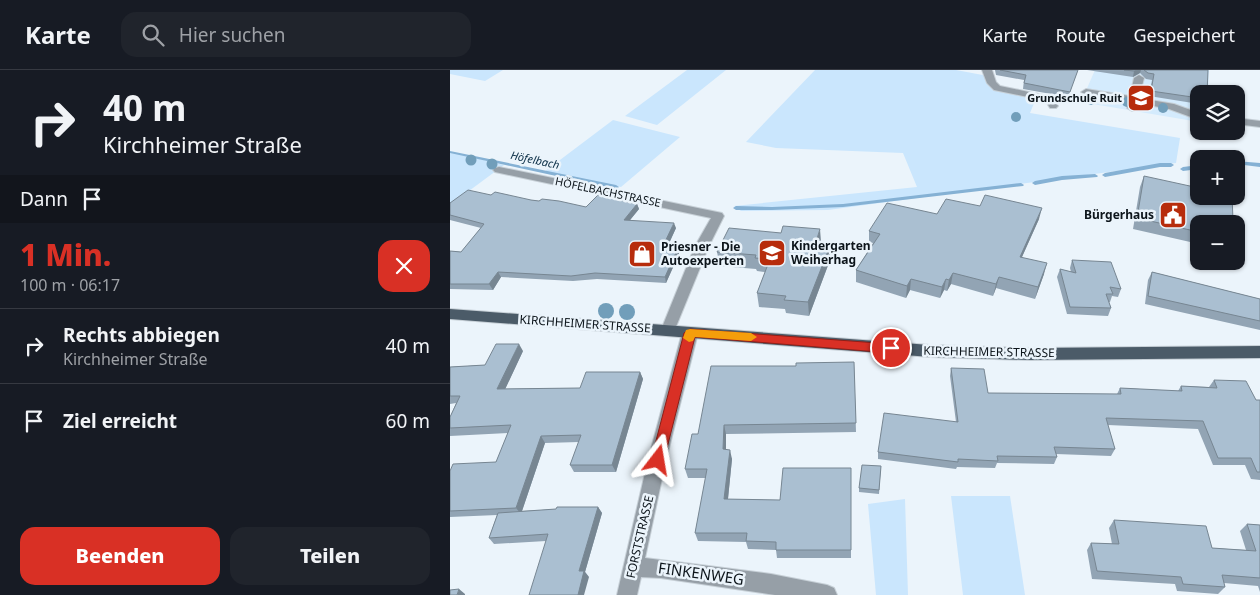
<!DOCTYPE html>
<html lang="de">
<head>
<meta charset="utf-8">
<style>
  :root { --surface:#171b24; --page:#20242c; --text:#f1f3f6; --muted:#9ea1a6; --line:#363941; --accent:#d93025 }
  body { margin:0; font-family:"Noto Sans",sans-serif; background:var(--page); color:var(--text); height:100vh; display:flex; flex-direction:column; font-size:19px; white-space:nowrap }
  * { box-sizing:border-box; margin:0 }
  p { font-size:16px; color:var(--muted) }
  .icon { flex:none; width:28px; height:28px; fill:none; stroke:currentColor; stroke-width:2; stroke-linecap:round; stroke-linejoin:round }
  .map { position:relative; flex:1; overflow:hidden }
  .drawer { display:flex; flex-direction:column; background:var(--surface); width:450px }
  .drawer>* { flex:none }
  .top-card { background:#171b24; color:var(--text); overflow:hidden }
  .controls { position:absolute; left:740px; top:15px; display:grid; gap:10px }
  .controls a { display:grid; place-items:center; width:55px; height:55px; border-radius:10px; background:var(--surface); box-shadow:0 1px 4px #0004; font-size:25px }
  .pin { position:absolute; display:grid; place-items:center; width:42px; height:42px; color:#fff; margin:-21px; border:2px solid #fff; border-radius:50%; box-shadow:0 1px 5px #0007 }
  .me { position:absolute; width:55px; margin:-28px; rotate:14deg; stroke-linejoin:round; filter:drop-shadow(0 0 4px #0008) }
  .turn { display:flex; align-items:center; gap:18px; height:105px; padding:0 20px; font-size:22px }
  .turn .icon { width:65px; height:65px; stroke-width:2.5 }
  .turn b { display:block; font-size:35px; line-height:42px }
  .then { display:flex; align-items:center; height:48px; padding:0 20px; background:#0003; gap:10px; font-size:19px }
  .round { display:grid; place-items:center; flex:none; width:52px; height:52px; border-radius:15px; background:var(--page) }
  .headline { display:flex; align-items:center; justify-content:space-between; height:85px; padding:0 20px }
  h1 { font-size:30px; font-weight:800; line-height:38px; color:var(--accent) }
  .button { display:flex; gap:10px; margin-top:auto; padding:10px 20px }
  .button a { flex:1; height:58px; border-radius:15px; background:var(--accent); color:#fff; font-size:20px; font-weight:800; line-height:58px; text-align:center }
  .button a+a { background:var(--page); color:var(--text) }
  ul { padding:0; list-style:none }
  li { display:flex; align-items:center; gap:15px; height:75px; padding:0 20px; border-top:1px solid var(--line) }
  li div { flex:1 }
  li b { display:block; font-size:19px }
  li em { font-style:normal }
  header { display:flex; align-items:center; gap:30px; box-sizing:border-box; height:70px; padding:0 25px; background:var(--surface); border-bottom:1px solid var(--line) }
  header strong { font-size:24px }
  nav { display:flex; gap:28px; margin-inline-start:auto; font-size:18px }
  .search { width:350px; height:45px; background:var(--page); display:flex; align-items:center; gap:12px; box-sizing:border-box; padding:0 18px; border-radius:15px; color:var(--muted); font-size:19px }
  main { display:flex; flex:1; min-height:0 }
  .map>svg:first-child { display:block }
</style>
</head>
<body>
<header>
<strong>Karte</strong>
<div class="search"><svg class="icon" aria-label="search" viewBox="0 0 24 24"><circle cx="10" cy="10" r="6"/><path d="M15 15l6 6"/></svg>Hier suchen</div>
<nav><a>Karte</a><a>Route</a><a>Gespeichert</a></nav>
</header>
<main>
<section class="drawer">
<div class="top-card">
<div class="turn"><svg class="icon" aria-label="right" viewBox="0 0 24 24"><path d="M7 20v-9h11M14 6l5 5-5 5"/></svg><div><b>40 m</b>Kirchheimer Straße</div></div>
<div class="then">Dann<svg class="icon" aria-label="arrive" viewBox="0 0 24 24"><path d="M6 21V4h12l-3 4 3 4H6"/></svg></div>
</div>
<div class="headline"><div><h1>1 Min.</h1><p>100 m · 06:17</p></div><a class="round" style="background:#d93025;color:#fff"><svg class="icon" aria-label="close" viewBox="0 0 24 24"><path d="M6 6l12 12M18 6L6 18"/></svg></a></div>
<ul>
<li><svg class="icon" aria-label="right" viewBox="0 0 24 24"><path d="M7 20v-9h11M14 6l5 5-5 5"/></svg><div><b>Rechts abbiegen</b><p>Kirchheimer Straße</p></div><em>40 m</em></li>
<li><svg class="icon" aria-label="arrive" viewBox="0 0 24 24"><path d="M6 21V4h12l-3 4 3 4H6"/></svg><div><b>Ziel erreicht</b></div><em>60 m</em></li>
</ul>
<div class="button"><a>Beenden</a><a>Teilen</a></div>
</section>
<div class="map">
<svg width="810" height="525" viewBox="0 0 810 525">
  <rect width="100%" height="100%" fill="#ebf4fb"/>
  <path fill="#d4ebfd" d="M645,0H759L758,24H749V52L631,32Z"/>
  <path fill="#cae6fd" d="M0,0H53L35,11L0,4Z
    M237,0H276L207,55L175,46Z
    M365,0H506L538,6L554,21L587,26L580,43L730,68L726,93L378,140L291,141L284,136L467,117L453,83L326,78L296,72Z
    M163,50L230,67L171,117L94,102Z
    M0,82L54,95L0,135Z
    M501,426H560L575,525H513Z
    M455,429L458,525H426L418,434Z"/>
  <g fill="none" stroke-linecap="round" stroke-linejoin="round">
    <path fill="#85b1d4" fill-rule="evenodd" d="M0,81L166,115L169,117L166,119L0,83Z
      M769,87H777L779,89H767Z
      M786,91L810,93V97L786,94Z
      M710,93H721L724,95L721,97H710L655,107L652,105L655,103Z
      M749,95V99L733,101L730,99L733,97Z
      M645,104L648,106L647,107L612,110L585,115L582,113L585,111L612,106Z
      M571,113L574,115L573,116L393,137L322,140H286L283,138L286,136L322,137L393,134Z"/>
    <g stroke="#c7d0d7" stroke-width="2">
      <path id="minor" d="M532,0H542L546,12L550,16L598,26L604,29L608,36L606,38H600L597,33L592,30L544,20L537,13Z
        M689,5L694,8L689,28L724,34L749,43V50L719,39L688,33L685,40L682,41L677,38L679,32L636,25L631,22L636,19L680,26L684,8Z
        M786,48L810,51V57L786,54Z
        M49,97L272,143L274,146L259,176L223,264L218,265L213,264L211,260L245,176L261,148L45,102L43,100L45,98Z
        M240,258L245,259L248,263L216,390L195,488L321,504L377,515L384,518L387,525H325L211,508L191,507L187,525H167L198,390L232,263L235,259Z"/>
    </g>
    <g stroke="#c7d0d7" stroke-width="2">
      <path id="major" d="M0,239L480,275L580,278L810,276V288L580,290L480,287L0,249Z"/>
    </g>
    <use href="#minor" fill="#969fa7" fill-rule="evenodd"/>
    <use href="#major" fill="#4b5b68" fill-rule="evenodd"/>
  </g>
  <g fill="#719eba">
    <circle cx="641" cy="30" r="5"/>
    <circle cx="677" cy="32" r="5"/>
    <circle cx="713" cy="38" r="5"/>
    <circle cx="566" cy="47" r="5"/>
    <circle cx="21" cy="90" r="5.5"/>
    <circle cx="42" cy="94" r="5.5"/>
    <circle cx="156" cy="241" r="8"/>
    <circle cx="177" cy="242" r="8"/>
  </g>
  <path fill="#92a4b4" d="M545,0H628L618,27L573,19L574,10L546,5Z
    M637,0H758L749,24V34L699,26L702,10L696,9L690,3L683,7Z
    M694,106L783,150L781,154H749V174L683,159L690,117Z
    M41,125L136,137L187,134L189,139L180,150L226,158L217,178H228L229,184L216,213L147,209L123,211L51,207L43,220L0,219V181L11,182L31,158L0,150V133Z
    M487,144L589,149L572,187L594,204L585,229L546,218L543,226L501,214L497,221L494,220L490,228L460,220L456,228L406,212V200L423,173L419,172V161Z
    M371,172L370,176L380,190L359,246L336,243L335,239L309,237L307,223L315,202L307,201L306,199L270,196L267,182Z
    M622,190L671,219L668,227L662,226L660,232H659L661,238L658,246L617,244L607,207L610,199L621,202L620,198Z
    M702,202L810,229V260L695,234L698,210Z
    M73,281L55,319L130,318L190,302L193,309L166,402H124L120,395L129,372L95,373L72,441L148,437L152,443L135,502L139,507L96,471L44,474L39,468L47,445L0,447V401L46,392L58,363L0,366V347L6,333L0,334V297L35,295Z
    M404,292L406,362L276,364V379L282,389L278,429L330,430L401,398V488H327L326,480L298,479L296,472L248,471L245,463L256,408H238L235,399L248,364L346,296Z
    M501,298L538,323L667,324L670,318L728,321L731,316L759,317L764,310L806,330H810V410L801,409L795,395H763L748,359L658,355L665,379L661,386L606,384L607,387L604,394L547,393L545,398L507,397L506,399L428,389V382L506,352L500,306Z
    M431,396L429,424L409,422V418Z
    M664,450L762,478L796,480L790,461L797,454L810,455V522L808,516L774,513L775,517L768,524L727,521L725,514L642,509L637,480L641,473L662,474L659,458Z"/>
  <path fill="#778692" d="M688,0H691L690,3L683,7L684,1Z
    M187,134L189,139L176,155L174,150Z
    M592,138L589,149L567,198L570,187Z
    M224,153L226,158L214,184L212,178Z
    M370,159L371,172L366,189L365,175Z
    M380,176V190L359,246L358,232Z
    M228,178L229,184L216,213L215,207Z
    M597,193L594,204L585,229L588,217Z
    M48,202L51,207L43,220L39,214Z
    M503,203L501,214L497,221L499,210Z
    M549,207L546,218L543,226L546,214Z
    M461,209L460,220L456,228L457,216Z
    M496,209L494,220L490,228L492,217Z
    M69,274L73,281L52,326L47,319Z
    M190,302L193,309L166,402L162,395Z
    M274,355L276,364V388L273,379Z
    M91,366L95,373L71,444L66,438Z
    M280,380L282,389L277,438L274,429Z
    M148,437L152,443L135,502L139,507L134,525H128L129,501Z
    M9,519L15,524V525H7Z"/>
  <path fill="#aabfd1" stroke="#778692" d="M550,0H628L620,22L574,13L576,5Z
    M674,0H688L684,1Z
    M694,0H758L757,24H749V28L701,21L704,4L698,3Z
    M694,106L749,118V126H782L783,150L766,146L765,154H749V162L687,148Z
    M18,120L41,125L45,122L81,130L89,131L92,129L109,131L136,137L148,125L187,134L174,150L224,153L212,178H228L215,207L145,203L121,206L48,202L39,214H0V181L11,182L34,154L0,145V133Z
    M535,125L592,138L570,187L597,193L588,217L549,207L546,214L503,203L499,210L496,209L492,217L461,209L457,216L406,200L430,164L419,161L437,133L487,144L496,129L530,136Z
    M333,156L370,159L365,175L380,176L358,232L334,230L336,226L307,223L320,189L305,188L306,185L267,182L279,158L331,163Z
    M622,190L661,192L671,219L660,217L663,224H656L661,238L620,237L610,199L626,203Z
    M702,202L810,229V251L698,226Z
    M46,274H69L47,319L130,318L136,302H190L162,395H120L131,365L91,366L66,438L0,441V401L3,394L46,392L61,355L0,358V347L10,326H0V297L35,295Z
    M404,292L406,353L274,355L273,379L280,380L274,429L330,430L333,398H401V480H326V472L296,471L297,463H245L257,399H235L242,364H248L261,296H346V293Z
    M501,298L534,299L538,323L671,324L670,318L732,321L731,316L767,318L764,310L796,311L806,330H810V402H807L801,388H768L753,351L656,348L665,379L604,377L607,387L547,386L548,391L508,389V392L428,382L434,343L508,352Z
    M412,395L431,396L429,420L409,418Z
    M107,437H148L129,501H134L128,525H79L98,464L39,468L48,443L106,439Z
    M664,450L756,456L762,478L806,481L797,454L810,455V508L772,505L775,517L733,514L731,507L647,501L641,473L669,474Z
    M9,519L7,525H0V520Z"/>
  <path fill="#d93025" stroke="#8d1f18" d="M240,259L441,274L447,278L441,283L245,267L214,390L212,394L208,396L203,394L201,390L234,263Z"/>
  <path fill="#f59e0b" d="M240,259L301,263L307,267L301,271L245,267L243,271L239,272L233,268L236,260Z"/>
  <defs>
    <g id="school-square" transform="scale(1.4375)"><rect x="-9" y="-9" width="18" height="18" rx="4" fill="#b72c0c" stroke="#ebf4fb"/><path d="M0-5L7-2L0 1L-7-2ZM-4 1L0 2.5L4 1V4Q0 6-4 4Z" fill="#fff"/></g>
    <g id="civic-square" transform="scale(1.4375)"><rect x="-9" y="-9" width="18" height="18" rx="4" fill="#b72c0c" stroke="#ebf4fb"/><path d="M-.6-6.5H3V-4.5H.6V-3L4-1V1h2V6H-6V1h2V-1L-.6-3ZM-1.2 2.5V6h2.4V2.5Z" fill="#fff"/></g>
    <g id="shop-square" transform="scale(1.4375)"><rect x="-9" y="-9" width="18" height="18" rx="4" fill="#b72c0c" stroke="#ebf4fb"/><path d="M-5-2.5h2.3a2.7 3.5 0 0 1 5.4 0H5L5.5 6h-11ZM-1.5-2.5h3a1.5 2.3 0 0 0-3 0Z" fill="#fff"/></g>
  </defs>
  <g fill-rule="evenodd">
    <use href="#school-square" x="691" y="28"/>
    <use href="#civic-square" x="723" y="145"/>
    <use href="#school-square" x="322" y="183"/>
    <use href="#shop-square" x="192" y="184"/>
  </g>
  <g text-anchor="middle" stroke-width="5" stroke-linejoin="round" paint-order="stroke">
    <g font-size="11" font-weight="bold" fill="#0d151b" stroke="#ebf4fb" text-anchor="end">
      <text x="672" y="32">Grundschule Ruit</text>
    </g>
    <g font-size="11" font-style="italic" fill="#092d45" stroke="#ebf4fb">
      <text transform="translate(85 90) rotate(12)" y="4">Höfelbach</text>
    </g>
    <g font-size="11" fill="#0d151b" stroke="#ebf4fb">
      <text transform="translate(158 122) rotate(12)" y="4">HÖFELBACHSTRASSE</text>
    </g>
    <g font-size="12" font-weight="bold" fill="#0d151b" stroke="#ebf4fb" text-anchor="start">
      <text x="704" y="149" text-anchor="end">Bürgerhaus</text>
      <text x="341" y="180">Kindergarten<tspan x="341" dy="14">Weiherhag</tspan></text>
      <text x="211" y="181">Priesner - Die<tspan x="211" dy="14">Autoexperten</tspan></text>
    </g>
    <g font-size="12" fill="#0d151b" stroke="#ebf4fb">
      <text transform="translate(135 254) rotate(4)" y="4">KIRCHHEIMER STRASSE</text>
      <text transform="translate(539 282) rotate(1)" y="4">KIRCHHEIMER STRASSE</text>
      <text transform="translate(190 467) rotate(-77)" y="4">FORSTSTRASSE</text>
    </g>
    <g font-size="15" fill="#0d151b" stroke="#ebf4fb">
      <text transform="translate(251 504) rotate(8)" y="5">FINKENWEG</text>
    </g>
  </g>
</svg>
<div class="controls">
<a><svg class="icon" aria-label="layers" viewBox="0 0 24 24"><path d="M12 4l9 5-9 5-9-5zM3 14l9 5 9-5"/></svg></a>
<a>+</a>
<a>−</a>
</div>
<div class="pin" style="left:441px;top:278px;background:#d93025"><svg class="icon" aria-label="arrive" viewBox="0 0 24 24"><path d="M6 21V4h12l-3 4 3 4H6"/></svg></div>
<svg class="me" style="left:208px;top:390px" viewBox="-20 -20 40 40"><path d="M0-17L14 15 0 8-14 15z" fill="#d93025" stroke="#fff" stroke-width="4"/></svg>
</div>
</main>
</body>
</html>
